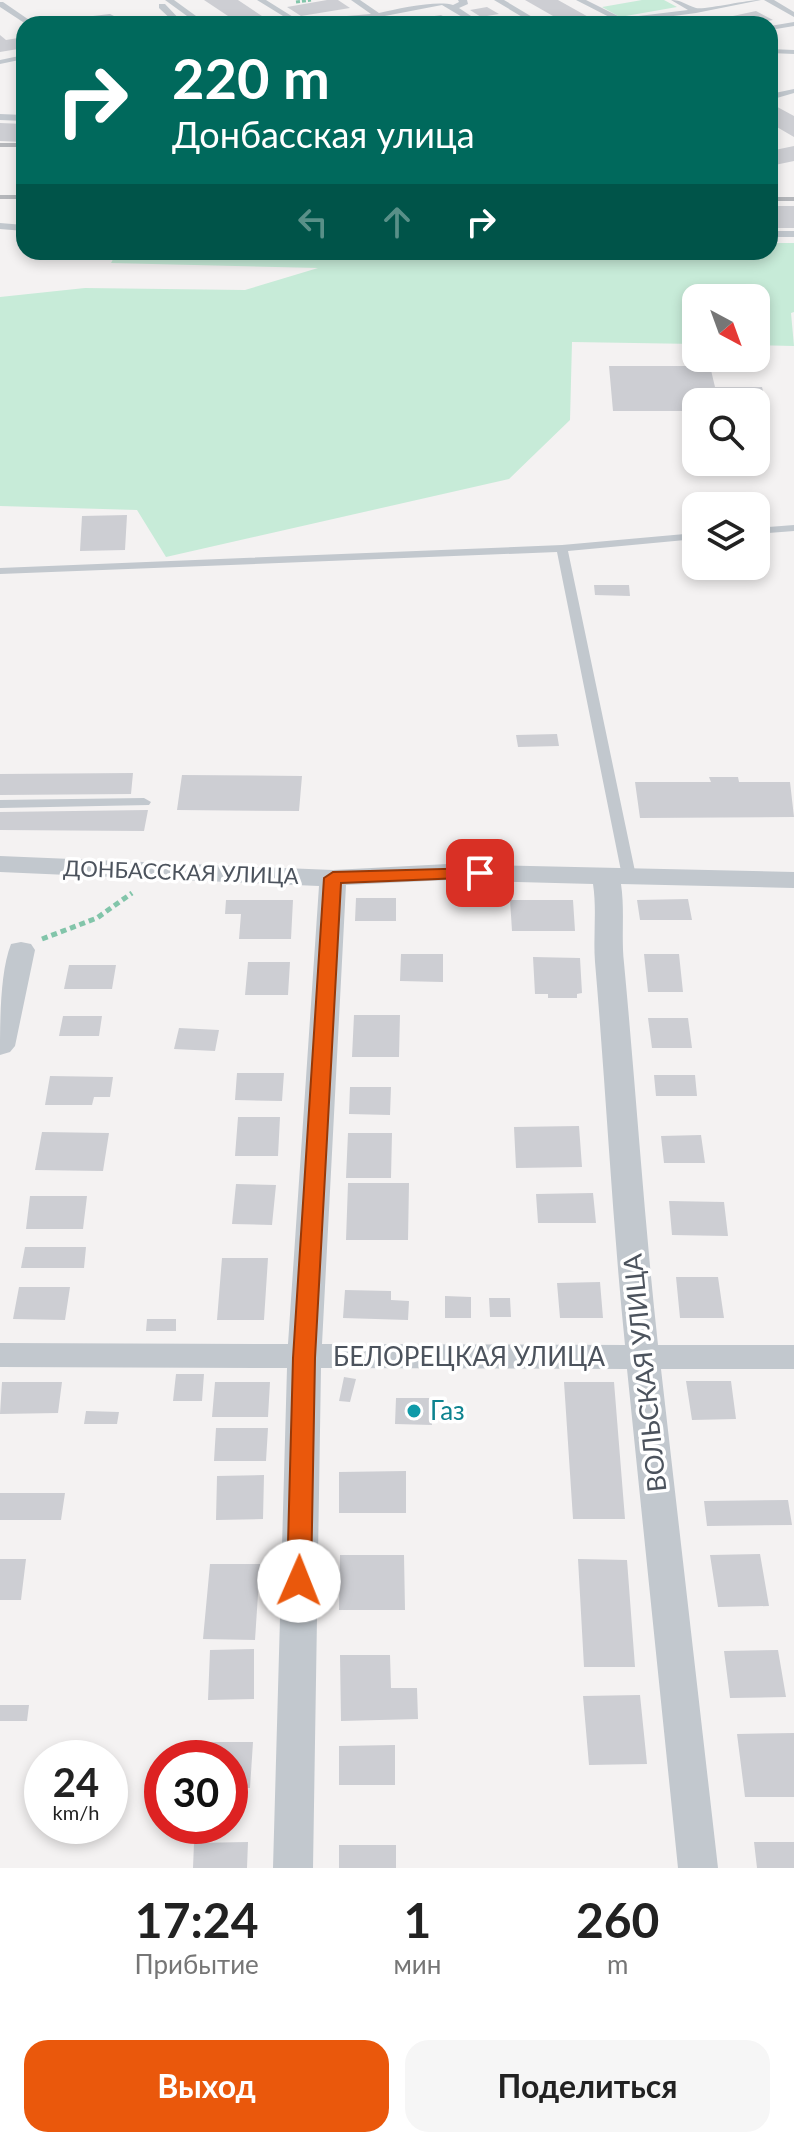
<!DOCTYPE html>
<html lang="ru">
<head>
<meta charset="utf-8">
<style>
  :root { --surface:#fff; --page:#f6f6f6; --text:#222; --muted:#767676; --accent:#ea580c }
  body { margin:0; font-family:Lato,sans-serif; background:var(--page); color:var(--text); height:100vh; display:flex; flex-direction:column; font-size:30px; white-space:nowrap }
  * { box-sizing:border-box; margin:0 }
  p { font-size:26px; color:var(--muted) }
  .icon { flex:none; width:44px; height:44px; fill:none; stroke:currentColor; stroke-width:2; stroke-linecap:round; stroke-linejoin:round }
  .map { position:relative; height:1868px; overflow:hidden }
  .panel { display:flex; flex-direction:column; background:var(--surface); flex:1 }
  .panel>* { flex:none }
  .hud { position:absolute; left:16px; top:16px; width:762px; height:244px; border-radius:24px; box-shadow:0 4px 12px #0003; background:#00695c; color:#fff; overflow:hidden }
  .needle { width:52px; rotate:139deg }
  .tools { position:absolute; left:682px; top:284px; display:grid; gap:16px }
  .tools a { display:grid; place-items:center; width:88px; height:88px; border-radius:16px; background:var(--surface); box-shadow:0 4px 12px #0003; font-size:40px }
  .speed { position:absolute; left:24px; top:1740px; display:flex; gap:16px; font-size:40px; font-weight:700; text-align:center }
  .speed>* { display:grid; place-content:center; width:104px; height:104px; border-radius:50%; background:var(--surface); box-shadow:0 4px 12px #0003; line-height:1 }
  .speed small { font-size:20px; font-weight:400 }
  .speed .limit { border:12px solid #d22; background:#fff; color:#111 }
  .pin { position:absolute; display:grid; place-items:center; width:68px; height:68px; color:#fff; margin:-34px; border-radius:16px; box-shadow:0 4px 12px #0006 }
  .me { position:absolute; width:88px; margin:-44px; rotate:1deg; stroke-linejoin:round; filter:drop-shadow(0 0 6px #0008) }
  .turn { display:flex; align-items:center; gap:28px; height:168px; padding:0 24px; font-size:36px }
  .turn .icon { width:104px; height:104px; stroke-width:2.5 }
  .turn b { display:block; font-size:56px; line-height:68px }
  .lanes { display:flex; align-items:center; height:76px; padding:0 24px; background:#0003; justify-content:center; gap:40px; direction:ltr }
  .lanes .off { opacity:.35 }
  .eta { display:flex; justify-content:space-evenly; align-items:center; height:136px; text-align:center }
  .eta b { font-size:48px; font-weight:700; line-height:56px }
  .button { display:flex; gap:16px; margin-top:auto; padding:16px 24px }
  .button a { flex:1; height:92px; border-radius:24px; background:var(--accent); color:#fff; font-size:32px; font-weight:700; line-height:92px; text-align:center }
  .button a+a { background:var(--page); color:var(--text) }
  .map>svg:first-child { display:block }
</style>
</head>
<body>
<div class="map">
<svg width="794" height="1868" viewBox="0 0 794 1868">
  <rect width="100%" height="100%" fill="#f4f2f2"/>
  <path fill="#c7ebd8" d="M642,0H664L677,7L620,17L602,7Z
    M770,243H794V312L791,313L794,346L756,345V298H696V344L572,342L570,420L509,479L166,557L137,510L0,506V297L85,288L245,290L318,268L111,263L117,252H770Z"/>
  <path fill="#cdced3" d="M204,0H238L274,24H240Z
    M327,0H338L350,8L301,16L287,7Z
    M525,0H558L601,24H567Z
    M487,7L499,14L481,17L470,10Z
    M756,11L773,20L751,24H696Z
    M441,15L455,23L396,24V22Z
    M0,35L6,40L24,37V48L0,52Z
    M770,103L794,116V137L770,123Z
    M0,123L24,124V142L0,141Z
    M794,146V161L770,166V151Z
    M770,206H794V228H770Z
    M609,366H710L715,387H762L768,411H756V402H696V411H613Z
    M127,515L125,550L80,551L82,516Z
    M594,585H629L630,596L595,595Z
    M557,734L559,746L518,747L516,735Z
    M133,773L131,794L0,795V774Z
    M182,775L302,776L299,811L177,810Z
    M709,777H738L739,782H790L794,817L640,818L635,782H711Z
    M148,810L144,831L0,830V812Z
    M356,898H396V921H355Z
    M688,899L692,920H640L637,900Z
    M226,900H293L291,939H239L241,914H225Z
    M510,900H573L575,931H512Z
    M401,954H443V982L400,981Z
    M644,954H679L683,992H648Z
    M533,957L580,958L582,993L577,994V998H548V994H535Z
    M248,962H290L288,995H245Z
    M69,965H116L112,989H64Z
    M354,1015H400L399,1057H352Z
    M63,1016H102L99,1036H59Z
    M648,1018H688L692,1048H652Z
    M179,1028L219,1030L215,1051L174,1049Z
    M237,1073H284L282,1101L235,1100Z
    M654,1075H695L697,1096H656Z
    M50,1076L113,1077L110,1097H94L92,1105H45Z
    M350,1087H391L390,1115L349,1114Z
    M238,1117H280L278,1156H235Z
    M579,1126L582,1167L516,1168L514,1127Z
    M42,1132L109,1133L103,1171L35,1170Z
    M348,1133H392L391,1178H346Z
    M701,1135L705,1163H664L661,1136Z
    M348,1183H409L408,1240H346Z
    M236,1184L276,1185L272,1225L232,1224Z
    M593,1193L596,1223H538L536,1194Z
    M30,1196H87L83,1229H26Z
    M669,1201L724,1202L728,1236L672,1235Z
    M25,1247H86L84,1268H21Z
    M222,1258H268L264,1320H217Z
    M676,1277H718L724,1318H680Z
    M600,1282L603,1318H560L557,1283Z
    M19,1287H70L65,1320L13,1319Z
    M345,1290L391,1291V1300L409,1301L408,1320L343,1318Z
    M445,1296L471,1297V1318H445Z
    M489,1298H510L511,1317H490Z
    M147,1319H176V1331H146Z
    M176,1374H204L202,1401H173Z
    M344,1377L356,1379L350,1402L339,1401Z
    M686,1381H731L736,1419L692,1420Z
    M2,1382H62L58,1413L0,1414Z
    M215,1382H270L268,1417H212Z
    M564,1382H614L625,1519H573Z
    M396,1398H433L432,1425L395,1424Z
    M86,1411L119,1412L117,1424H84Z
    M216,1428H268L266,1461H214Z
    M406,1471V1513H339V1472Z
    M264,1475L263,1519L216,1520L217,1476Z
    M0,1493H65L61,1520H0Z
    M788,1500L792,1525L707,1526L704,1501Z
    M760,1554L769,1606L718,1607L710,1555Z
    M340,1555H404L405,1610H339Z
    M0,1559H26L21,1600H0Z
    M578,1559L627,1560L635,1667H584Z
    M210,1564H260L255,1640L203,1639Z
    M254,1649V1699L208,1700L210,1650Z
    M778,1650L786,1697L730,1698L724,1651Z
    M340,1655H390L391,1688H417L418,1719L341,1721Z
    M640,1695L647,1764L589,1765L583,1696Z
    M0,1705H29L27,1721H0Z
    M794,1733V1797H745L737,1734Z
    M192,1742H253L250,1788H230V1758H191Z
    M395,1745V1785H339V1746Z
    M248,1842L247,1868H193L194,1843Z
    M754,1842H794V1868H757Z
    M339,1845H396V1868H339Z"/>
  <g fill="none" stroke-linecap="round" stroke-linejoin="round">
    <path stroke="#82c5aa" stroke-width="3" stroke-dasharray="4 2" stroke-linecap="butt" d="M296,2L311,0"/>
    <path stroke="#82c5aa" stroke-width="5" stroke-dasharray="6 4" stroke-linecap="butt" d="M42,939L97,918L132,893"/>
    <path fill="#c2c8ce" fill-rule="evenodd" d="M165,0H174L207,24H198Z
      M257,0H266L298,20L371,14L351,0H360L379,13C400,8 438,0 453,5L459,2L458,0H467L468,4L459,8L483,24H474L442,5L364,20L296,24Z
      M494,0H504L544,24H534Z
      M576,0H586L622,18L688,10L671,0C682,0 686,5 696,8C705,10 745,0 761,0L696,13L621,23Z
      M764,0H774L794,12V17Z
      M0,2H3L35,24H26L0,7Z
      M159,4H165L184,24H176L159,8Z
      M110,14L130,24C120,24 113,19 105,19C82,19 60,24 38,24L42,22Z
      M794,22V26L770,30V26Z
      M770,49L794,50V54L770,53Z
      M24,55V59L0,64V60Z
      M794,89V93L770,100V94Z
      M0,114L24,115V121L0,120Z
      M0,223L24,225V231L0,229Z
      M770,231H794V237H770Z
      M794,525V531L756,534V528Z
      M696,533V539L568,551L636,876L629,880L622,876L557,552L0,574V568L562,545Z
      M144,798L151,802L149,805L0,808V800Z"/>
    <path fill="#c2c8ce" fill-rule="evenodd" d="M0,856L333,870L448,864L794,872V888L621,884C625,911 621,936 624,963C636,1090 644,1218 658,1345H794V1369H661L718,1868H678L627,1369L321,1368L313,1868H273L287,1368L0,1367V1343L288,1344L319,886L0,872ZM448,880L593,884C597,910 593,936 595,962C606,1090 612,1217 625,1345L322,1344L346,885Z
      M21,942L31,944L35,950L15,1046L10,1052L0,1055C0,1022 0,972 11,944Z"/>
    <path stroke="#b5b7bb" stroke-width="4" d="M0,145H24
      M0,197H24
      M770,199H794"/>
  </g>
  <path fill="#ea580c" stroke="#983908" stroke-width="2" d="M480,868L486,870L488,873L486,877L341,883L315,1358L311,1581L308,1587L299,1590L291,1587L287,1581L293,1358L324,878L333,872Z"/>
  <circle fill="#0f9aa8" stroke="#fff" stroke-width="3" cx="414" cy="1411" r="8"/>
  <g text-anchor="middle" stroke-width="7" stroke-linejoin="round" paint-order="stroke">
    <g font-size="22" fill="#4c535d" stroke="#fff">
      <text transform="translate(181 872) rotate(2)" y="8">ДОНБАССКАЯ УЛИЦА</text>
    </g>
    <g font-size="26" fill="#4c535d" stroke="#fff">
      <text x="469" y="1366">БЕЛОРЕЦКАЯ УЛИЦА</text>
      <text transform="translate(645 1373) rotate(-96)" y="9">ВОЛЬСКАЯ УЛИЦА</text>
    </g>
    <g font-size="26" fill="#0d838f" stroke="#fff" text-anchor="start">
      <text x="430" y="1420">Газ</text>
    </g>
  </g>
</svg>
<div class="tools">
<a><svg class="needle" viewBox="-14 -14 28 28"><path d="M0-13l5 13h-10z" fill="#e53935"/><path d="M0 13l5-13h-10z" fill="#767676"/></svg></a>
<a><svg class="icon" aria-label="search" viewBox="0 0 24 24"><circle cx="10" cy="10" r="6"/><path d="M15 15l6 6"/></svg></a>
<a><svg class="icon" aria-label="layers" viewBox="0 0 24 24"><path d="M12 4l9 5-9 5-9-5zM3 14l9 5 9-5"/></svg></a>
</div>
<div class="speed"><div>24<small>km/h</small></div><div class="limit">30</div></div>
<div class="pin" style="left:480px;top:873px;background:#d93025"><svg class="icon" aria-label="arrive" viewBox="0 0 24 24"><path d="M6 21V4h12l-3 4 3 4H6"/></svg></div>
<svg class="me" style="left:299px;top:1581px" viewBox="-20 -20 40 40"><circle r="19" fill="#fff"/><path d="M0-13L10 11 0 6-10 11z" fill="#ea580c"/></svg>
<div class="hud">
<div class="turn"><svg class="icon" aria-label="right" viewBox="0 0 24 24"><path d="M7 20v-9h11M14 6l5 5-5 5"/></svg><div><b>220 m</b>Донбасская улица</div></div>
<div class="lanes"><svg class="icon off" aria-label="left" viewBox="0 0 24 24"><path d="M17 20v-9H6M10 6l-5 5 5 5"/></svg><svg class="icon off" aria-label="ahead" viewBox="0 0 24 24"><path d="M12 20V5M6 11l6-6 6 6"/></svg><svg class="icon" aria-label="right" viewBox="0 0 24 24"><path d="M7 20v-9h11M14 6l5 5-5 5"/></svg></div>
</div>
</div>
<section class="panel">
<div class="eta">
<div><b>17:24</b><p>Прибытие</p></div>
<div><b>1</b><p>мин</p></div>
<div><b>260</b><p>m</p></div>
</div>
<div class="button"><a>Выход</a><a>Поделиться</a></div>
</section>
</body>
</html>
